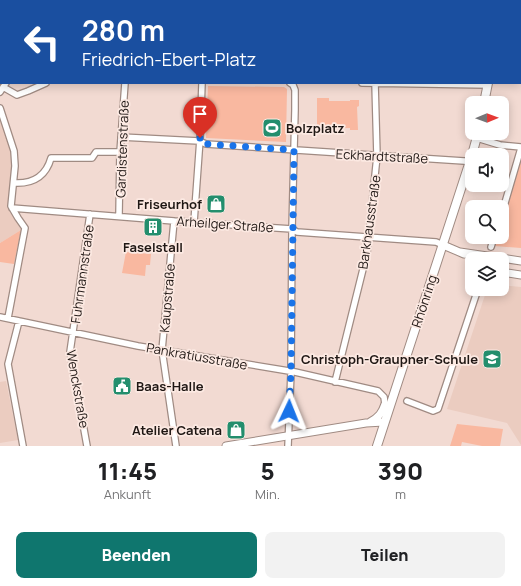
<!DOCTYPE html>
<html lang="de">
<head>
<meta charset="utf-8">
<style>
  :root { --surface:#fff; --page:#f2f2f2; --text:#202124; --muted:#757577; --accent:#0f766e }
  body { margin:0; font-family:Manrope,sans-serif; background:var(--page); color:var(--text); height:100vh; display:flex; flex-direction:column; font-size:15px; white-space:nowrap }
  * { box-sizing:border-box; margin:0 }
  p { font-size:13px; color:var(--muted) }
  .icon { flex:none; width:22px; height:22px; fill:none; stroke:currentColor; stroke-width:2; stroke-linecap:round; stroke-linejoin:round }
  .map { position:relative; height:446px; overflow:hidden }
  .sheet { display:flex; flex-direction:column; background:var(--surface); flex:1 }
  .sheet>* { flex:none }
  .hud { position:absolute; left:0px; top:0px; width:521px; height:84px; box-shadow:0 2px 10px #0003; background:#1a4fa0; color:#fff; overflow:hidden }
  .needle { width:26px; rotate:89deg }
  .buttons { position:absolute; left:465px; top:96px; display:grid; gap:8px }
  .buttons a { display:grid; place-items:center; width:44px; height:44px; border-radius:8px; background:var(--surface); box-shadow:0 2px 10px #0003; font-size:20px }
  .pin { position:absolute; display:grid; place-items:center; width:34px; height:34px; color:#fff; margin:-41px -17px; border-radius:50% 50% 50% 0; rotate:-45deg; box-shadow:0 0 4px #0007 }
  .pin .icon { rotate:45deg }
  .me { position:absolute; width:44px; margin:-22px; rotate:2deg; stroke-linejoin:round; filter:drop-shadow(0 0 3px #0008) }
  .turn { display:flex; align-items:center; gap:14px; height:84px; padding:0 16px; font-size:18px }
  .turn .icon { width:52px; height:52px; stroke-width:2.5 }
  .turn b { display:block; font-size:28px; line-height:34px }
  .eta { display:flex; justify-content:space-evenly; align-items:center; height:68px; text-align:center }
  .eta b { font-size:24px; font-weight:800; line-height:28px }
  .primary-button { display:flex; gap:8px; margin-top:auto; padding:8px 16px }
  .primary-button a { flex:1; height:46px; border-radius:8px; background:var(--accent); color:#fff; font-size:16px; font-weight:800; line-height:46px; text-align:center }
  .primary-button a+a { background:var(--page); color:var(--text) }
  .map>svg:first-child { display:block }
</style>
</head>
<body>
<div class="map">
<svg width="521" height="446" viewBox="0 0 521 446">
  <rect width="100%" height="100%" fill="#f2dad2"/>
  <path fill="#ebccc0" d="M2,119L10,143L13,165L9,208L21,228V230L0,243V121Z
    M502,285L521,287V445L507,423L447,409L487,289H502Z
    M6,381L18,440L0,443V382Z"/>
  <path fill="#f9b8a0" d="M208,86L284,87L287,89L286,142L206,138Z
    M317,98H329V101H350V100H359V106L357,107L358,130H350V128L317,129Z
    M521,157V248L495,246L498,237H502V222Z
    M21,230L14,264L0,262V243Z
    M126,252L151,254L150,265H146L145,276L122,273Z
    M457,424L503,429L500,446H482L462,442L461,446H450Z"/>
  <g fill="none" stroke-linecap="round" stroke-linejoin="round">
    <g stroke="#a08b83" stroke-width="8">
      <path id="minor" d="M275,0L276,1
        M371,0V1
        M51,1L52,0
        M147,1V0
        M215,1L216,0
        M520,63H521
        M362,83L488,85
        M3,87L17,95L28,91L46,83
        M0,92L6,83
        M0,108L14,151L15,166L11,206L18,218L25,228L8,318
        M121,137L199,141L206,144L464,161L470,162
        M477,138L500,145L521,147
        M14,183C33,184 46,176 51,158H92L96,152H120
        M12,208L174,221L292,229L297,232L436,242L443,245
        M502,213L521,148
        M119,215L120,152L125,83
        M174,221L162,350L176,446
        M194,222L200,139L202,83
        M491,247L494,237
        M0,317L138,346L295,372L378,391L384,397L385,404
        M19,321L8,364L23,446
        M335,382L367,253L377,156L375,83
        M407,401L433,411L438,409L478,289
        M87,446L70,352L90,214
        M288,446L291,372L292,229L295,110V90L293,85L290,83"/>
    </g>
    <g stroke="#a08b83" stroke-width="9">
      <path id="tertiary" d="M443,245L464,254
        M460,252L521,261
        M502,272L521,275
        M370,422C379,417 382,413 385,404
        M226,446L366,423L384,422"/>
    </g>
    <g stroke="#a08b83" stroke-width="10">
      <path id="secondary" d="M495,1V0
        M484,103L488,83
        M472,155L478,133
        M377,446L472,155"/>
    </g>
    <use href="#minor" stroke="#fff" stroke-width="5.5"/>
    <use href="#tertiary" stroke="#fff" stroke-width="7"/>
    <use href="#secondary" stroke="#fff" stroke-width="8"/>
  </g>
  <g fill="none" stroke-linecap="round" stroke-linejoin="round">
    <path stroke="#1a73e8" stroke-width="7" stroke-dasharray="0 12.6" d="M200,138L199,141L206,144L294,150L291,372L289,411"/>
  </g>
  <defs>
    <g id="stadium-square" transform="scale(1)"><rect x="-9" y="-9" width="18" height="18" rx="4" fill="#238e6d" stroke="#fce9e2"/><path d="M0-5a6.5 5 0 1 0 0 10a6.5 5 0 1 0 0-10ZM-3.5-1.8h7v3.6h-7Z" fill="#fff"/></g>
    <g id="shop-square" transform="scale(1)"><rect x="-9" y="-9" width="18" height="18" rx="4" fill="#238e6d" stroke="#fce9e2"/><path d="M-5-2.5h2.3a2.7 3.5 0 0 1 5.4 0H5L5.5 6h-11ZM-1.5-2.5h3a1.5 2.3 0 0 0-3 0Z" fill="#fff"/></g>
    <g id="building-square" transform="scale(1)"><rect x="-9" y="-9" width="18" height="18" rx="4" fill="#238e6d" stroke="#fce9e2"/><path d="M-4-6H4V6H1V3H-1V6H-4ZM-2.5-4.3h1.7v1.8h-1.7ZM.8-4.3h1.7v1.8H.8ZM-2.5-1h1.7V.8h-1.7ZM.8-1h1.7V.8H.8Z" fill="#fff"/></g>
    <g id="school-square" transform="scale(1)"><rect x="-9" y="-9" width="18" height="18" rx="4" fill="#238e6d" stroke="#fce9e2"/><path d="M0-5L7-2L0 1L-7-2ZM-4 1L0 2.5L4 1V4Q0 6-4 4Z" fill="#fff"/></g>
    <g id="civic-square" transform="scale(1)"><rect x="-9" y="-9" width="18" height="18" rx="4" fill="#238e6d" stroke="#fce9e2"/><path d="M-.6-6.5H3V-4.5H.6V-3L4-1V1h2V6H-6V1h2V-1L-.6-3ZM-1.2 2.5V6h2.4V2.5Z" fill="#fff"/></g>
  </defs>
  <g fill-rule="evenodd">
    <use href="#stadium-square" x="272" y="128"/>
    <use href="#shop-square" x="216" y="204"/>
    <use href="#building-square" x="153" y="227"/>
    <use href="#school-square" x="492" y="359"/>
    <use href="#civic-square" x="122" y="386"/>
    <use href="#shop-square" x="236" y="430"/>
  </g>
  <g text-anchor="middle" stroke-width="3.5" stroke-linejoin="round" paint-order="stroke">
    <g font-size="13" font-weight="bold" fill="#1f1714" stroke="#fce9e2" text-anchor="end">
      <text x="286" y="133" text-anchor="start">Bolzplatz</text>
      <text x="202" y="209">Friseurhof</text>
      <text x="153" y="252" text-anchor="middle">Faselstall</text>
      <text x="478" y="364">Christoph-Graupner-Schule</text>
      <text x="136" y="391" text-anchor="start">Baas-Halle</text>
      <text x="222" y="435">Atelier Catena</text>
    </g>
    <g font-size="13" fill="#1f1714" stroke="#fce9e2">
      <text transform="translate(122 149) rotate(-88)" y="5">Gardistenstraße</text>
      <text transform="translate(382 156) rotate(3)" y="5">Eckhardtstraße</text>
      <text transform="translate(369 222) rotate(-82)" y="5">Barkhausstraße</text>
      <text transform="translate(225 224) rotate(4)" y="5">Arheilger Straße</text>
      <text transform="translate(82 274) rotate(-82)" y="5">Fuhrmannstraße</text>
      <text transform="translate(167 298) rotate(-85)" y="5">Kaupstraße</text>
      <text transform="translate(424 301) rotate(-72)" y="5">Rhönring</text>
      <text transform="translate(197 356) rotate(10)" y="5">Pankratiusstraße</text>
      <text transform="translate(78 389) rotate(80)" y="5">Wenckstraße</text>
    </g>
  </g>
</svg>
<div class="buttons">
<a><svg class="needle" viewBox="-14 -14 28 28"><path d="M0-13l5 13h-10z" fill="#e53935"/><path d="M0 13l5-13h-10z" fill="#757577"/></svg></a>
<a><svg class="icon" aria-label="sound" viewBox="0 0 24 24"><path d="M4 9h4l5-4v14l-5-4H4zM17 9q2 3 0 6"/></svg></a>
<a><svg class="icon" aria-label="search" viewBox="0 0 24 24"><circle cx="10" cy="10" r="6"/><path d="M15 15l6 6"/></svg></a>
<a><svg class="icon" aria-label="layers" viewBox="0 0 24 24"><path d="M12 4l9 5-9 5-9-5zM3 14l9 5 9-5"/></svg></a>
</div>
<div class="pin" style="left:200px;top:138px;background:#d93025"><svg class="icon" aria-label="arrive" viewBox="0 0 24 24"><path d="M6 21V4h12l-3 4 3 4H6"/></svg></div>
<svg class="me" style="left:289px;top:411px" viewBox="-20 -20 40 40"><path d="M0-17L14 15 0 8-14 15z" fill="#1a73e8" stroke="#fff" stroke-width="4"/></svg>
<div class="hud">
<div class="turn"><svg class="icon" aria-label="left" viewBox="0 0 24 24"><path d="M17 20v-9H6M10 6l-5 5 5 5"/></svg><div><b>280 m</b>Friedrich-Ebert-Platz</div></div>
</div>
</div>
<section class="sheet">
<div class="eta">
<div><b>11:45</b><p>Ankunft</p></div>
<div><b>5</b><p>Min.</p></div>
<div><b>390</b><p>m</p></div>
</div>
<div class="primary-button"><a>Beenden</a><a>Teilen</a></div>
</section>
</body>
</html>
